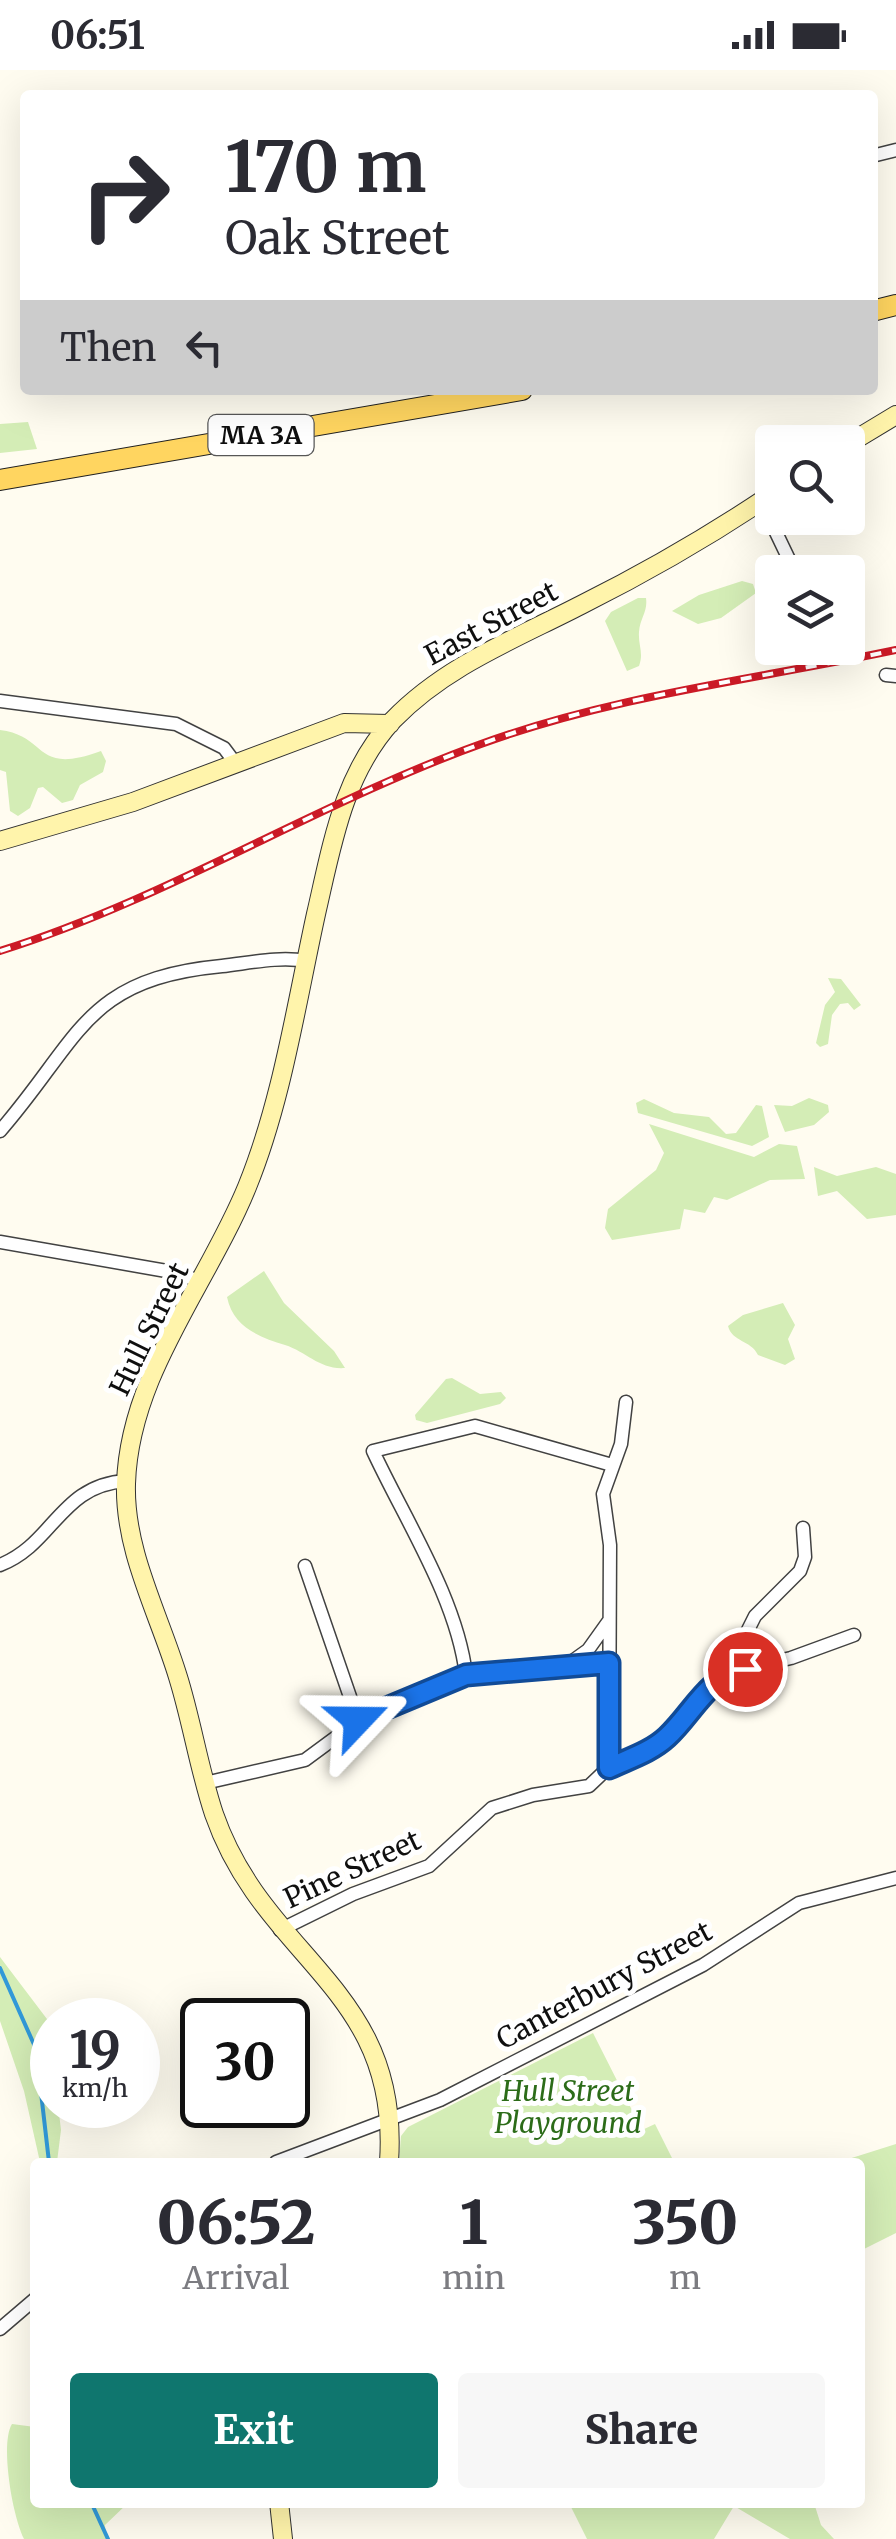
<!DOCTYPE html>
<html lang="en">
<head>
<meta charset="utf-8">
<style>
  :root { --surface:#fff; --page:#f7f7f7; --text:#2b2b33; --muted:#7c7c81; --accent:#0f766e }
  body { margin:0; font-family:Merriweather,serif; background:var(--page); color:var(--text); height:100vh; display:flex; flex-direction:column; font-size:38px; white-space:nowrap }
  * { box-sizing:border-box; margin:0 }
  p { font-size:32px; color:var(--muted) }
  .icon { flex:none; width:55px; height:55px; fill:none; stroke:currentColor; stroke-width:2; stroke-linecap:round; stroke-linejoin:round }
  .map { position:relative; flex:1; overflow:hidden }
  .panel { position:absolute; left:30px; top:2088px; width:835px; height:350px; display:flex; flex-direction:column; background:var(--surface); border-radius:10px; box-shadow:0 10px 40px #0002 }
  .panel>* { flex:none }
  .top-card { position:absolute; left:20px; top:20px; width:858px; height:305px; border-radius:10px; box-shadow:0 10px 40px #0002; background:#fff; color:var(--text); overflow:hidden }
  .fabs { position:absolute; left:755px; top:355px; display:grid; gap:20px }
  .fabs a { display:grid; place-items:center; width:110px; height:110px; border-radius:10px; background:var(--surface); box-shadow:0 10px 40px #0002; font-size:50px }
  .speed { position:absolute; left:30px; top:1928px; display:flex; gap:20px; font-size:50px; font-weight:700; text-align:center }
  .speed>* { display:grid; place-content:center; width:130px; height:130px; border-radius:50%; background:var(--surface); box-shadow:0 10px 40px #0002; line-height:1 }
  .speed small { font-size:25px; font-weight:400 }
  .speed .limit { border:5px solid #111; border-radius:15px; background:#fff; color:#111 }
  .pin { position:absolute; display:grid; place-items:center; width:85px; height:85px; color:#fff; margin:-42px; border:5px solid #fff; border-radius:50%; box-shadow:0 2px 10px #0007 }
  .me { position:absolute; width:110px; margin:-55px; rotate:67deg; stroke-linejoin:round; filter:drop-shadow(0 0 8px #0008) }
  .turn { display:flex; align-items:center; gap:35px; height:210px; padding:0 40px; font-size:45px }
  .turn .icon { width:130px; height:130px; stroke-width:2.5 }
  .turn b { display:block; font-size:70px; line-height:85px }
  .then { display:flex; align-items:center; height:95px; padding:0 40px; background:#0003; gap:20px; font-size:38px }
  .eta { display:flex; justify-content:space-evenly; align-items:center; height:170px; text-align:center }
  .eta b { font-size:60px; font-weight:800; line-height:70px }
  .cta { display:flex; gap:20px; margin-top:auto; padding:20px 40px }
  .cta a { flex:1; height:115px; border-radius:10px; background:var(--accent); color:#fff; font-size:40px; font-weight:800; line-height:115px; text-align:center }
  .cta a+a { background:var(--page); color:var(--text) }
  .status { display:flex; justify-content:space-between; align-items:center; height:70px; padding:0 50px; background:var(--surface); direction:ltr }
  .status svg { height:28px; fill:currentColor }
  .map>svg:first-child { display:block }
</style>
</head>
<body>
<div class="status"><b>06:51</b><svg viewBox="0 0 49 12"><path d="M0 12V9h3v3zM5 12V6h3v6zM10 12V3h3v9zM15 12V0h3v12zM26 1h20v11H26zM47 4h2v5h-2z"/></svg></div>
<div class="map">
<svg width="896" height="2469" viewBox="0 0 896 2469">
  <rect width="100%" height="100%" fill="#fffcf0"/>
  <path fill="#d4edb6" d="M28,352L37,379L0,383V354Z
    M742,511L753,514L756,523L721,548L698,554L672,541L699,525Z
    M638,528H646C648,542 640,548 639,562C638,575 644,583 639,596L627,601L605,551L611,542Z
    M0,660C49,666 33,706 101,681L106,691L103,702L80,715L73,730L62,733L43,717L38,718L30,738L18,746L10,741L6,702L0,700Z
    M828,908L841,909L861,935L854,940L848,933L840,934L832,945L828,974L820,977L816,973L825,935L835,922Z
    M809,1028L828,1035L829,1042L814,1055L785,1062L774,1035L792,1036Z
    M644,1029L674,1043L709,1047L726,1064L736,1063L756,1035L762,1036L769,1067L752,1076L638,1043L636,1033Z
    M649,1054L754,1087L779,1074L797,1076L805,1109L770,1110L727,1130L714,1127L705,1143L684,1139L680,1159L612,1170L605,1158L608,1139L656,1100L664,1083Z
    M814,1097L837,1106L876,1097L896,1104V1145L867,1149L837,1121L818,1126Z
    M264,1201L284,1233L334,1281L345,1298C320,1300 307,1282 285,1275C259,1267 233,1257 227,1227Z
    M783,1233L795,1255L788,1269L795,1289L785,1295L758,1285C751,1270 732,1272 728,1256L743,1245Z
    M452,1308L480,1324L501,1322L506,1328L500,1334L427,1353L416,1350L415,1345L446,1309Z
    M0,1887L50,1953L52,2035H58L61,2060L57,2092H40L24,2021L0,1951Z
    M593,1963L642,2060L655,2054L674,2092H399L401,2066L408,2057Z
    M896,2074V2163L860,2181V2092H839Z
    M12,2354L35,2357V2432L128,2433L105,2455L106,2469H24C12,2445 0,2373 12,2354Z
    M569,2433H814L821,2455L834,2469H790L734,2436L714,2469H587Z"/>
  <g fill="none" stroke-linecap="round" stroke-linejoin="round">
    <path stroke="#3199d8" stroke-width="4" d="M0,1898L36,1979L49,2092
      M91,2432L108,2469"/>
    <g stroke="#424242" stroke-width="15">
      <path id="street" d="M872,86L896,80
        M761,431L795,502
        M886,605L896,606
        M0,631L176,654L224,678L236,694
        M0,1061C81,968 84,909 222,896C249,893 280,886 306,891
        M0,1172L178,1203L201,1212
        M0,1495C54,1474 60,1415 126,1411
        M305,1496L358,1650
        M567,1595L588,1580L608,1552
        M466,1605C457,1529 405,1450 373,1381L475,1356L612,1395
        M725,1606L755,1546L800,1501L805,1487L803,1458
        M609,1697L610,1475L603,1424L621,1374L626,1332
        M205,1713L305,1690L366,1645L448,1610L609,1593
        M280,1860L353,1824L429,1796L492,1738L533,1725L589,1716L609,1697L664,1670L698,1629L731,1602L791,1588L854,1565
        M276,2092L440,2030L703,1895L799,1833L896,1808
        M0,2259L35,2229"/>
    </g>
    <g stroke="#313131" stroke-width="20">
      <path id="secondary" d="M848,374L896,345
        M0,771L133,732L344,653L390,654
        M389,2092C401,1918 265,1891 214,1744C199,1699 192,1652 178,1607C159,1544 124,1481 126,1414C129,1305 207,1215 247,1117C282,1031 296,935 316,844C332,775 343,704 393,650C445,596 515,569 581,535C647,502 711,465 772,424
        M279,2432L283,2469"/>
    </g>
    <g stroke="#202020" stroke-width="22">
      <path id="primary" d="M872,241L896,235
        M0,410L522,320"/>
    </g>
    <use href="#street" stroke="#fff" stroke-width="12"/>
    <use href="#secondary" stroke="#fff4ab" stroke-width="18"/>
    <use href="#primary" stroke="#ffd560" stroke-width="20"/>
    <g stroke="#cb1a26" stroke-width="8">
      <path id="rail" d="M0,881C167,829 317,733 481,674C615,625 758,609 896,580"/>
    </g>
    <use href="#rail" stroke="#fff" stroke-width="4" stroke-dasharray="11" stroke-linecap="butt"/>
  </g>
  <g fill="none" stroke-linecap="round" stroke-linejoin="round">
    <g stroke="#114b97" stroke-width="25">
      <path id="route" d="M358,1650L466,1605L609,1593V1698C628,1689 651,1682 667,1667C693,1643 707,1607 745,1599"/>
    </g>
    <use href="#route" stroke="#1a73e8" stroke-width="18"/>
  </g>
  <g text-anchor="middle" stroke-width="10" stroke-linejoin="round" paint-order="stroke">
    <rect fill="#fff" stroke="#575757" stroke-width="2.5" x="208.5" y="345" width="105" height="40" rx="8"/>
    <g font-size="25" font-weight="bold" fill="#0f0f0f">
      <text x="261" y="374">MA 3A</text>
    </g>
    <g font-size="28" fill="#0f0f0f" stroke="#fff">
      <text transform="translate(491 553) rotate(-28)" y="10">East Street</text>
      <text transform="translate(149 1259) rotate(-64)" y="10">Hull Street</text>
      <text transform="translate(352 1799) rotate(-25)" y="10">Pine Street</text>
      <text transform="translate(604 1915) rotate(-28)" y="10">Canterbury Street</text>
    </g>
    <g font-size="28" font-style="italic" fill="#2c6c19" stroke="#fff">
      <text x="568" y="2031">Hull Street<tspan x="568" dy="32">Playground</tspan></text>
    </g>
  </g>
</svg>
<div class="fabs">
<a><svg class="icon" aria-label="search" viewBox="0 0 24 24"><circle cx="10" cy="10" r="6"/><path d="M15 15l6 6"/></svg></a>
<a><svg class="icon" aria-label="layers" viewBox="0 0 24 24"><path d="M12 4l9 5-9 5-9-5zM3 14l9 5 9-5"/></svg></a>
</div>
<div class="speed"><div>19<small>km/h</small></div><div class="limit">30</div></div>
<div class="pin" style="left:745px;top:1599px;background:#d93025"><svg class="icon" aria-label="arrive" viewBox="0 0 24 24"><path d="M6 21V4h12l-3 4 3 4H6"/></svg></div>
<svg class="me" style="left:358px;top:1650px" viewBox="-20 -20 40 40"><path d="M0-17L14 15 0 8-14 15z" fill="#1a73e8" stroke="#fff" stroke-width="4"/></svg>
<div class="top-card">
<div class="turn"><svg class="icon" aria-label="right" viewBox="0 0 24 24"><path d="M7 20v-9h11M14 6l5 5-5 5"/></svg><div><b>170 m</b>Oak Street</div></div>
<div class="then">Then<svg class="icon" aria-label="left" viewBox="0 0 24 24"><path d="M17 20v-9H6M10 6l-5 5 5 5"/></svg></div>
</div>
<section class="panel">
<div class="eta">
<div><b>06:52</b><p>Arrival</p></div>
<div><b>1</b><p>min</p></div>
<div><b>350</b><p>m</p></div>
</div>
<div class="cta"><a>Exit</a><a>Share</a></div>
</section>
</div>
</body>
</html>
